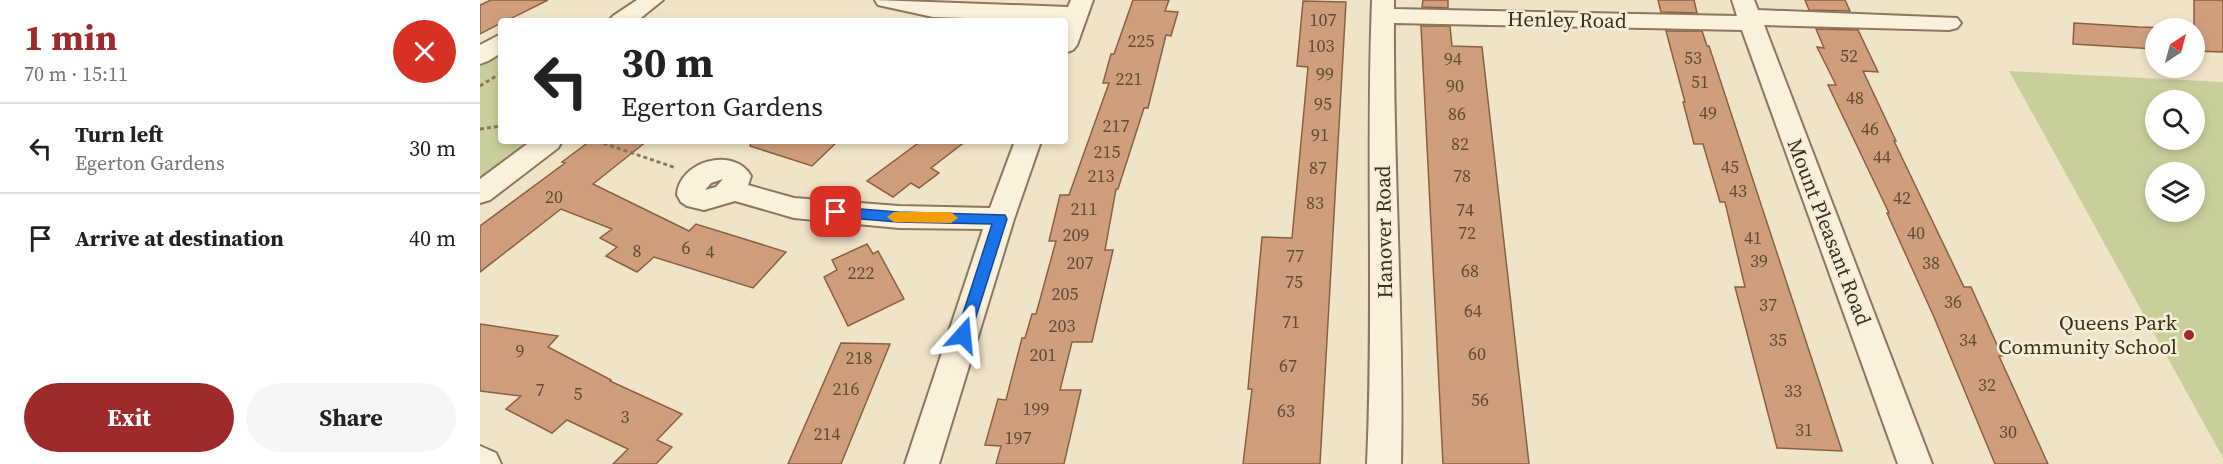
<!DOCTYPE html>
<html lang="en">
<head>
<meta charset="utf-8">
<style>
  :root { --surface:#fff; --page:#f6f6f6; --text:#222; --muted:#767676; --line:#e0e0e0; --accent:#9e2a2b }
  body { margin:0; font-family:"Source Serif 4",serif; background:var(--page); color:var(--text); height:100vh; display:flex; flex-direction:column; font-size:22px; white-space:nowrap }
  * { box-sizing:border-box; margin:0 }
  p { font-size:20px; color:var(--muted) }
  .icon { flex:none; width:33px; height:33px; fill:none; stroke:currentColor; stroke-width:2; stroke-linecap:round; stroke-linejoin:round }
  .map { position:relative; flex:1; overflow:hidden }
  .sheet { display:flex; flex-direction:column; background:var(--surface); width:480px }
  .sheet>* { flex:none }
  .guide { position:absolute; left:18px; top:18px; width:570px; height:126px; border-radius:6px; box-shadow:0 3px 9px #0003; background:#fff; color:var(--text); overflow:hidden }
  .needle { width:39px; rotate:36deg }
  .controls { position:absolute; left:1665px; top:18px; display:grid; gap:12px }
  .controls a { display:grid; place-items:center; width:60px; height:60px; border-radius:50%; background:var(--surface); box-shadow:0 3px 9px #0003; font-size:30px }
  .pin { position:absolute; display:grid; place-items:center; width:51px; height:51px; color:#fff; margin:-26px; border-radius:12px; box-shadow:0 3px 9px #0006 }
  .me { position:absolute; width:66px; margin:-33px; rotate:18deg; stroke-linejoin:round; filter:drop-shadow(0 0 4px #0008) }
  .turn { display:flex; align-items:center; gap:21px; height:126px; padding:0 24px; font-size:27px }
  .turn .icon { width:78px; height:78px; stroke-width:2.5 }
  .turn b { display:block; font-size:42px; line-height:51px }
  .round { display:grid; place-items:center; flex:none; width:63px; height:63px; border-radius:32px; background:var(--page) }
  .overview { display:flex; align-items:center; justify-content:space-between; height:102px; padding:0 24px }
  h1 { font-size:36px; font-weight:700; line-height:45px; color:var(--accent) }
  .button { display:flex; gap:12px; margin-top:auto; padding:12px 24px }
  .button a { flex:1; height:69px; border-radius:36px; background:var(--accent); color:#fff; font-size:24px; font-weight:700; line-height:69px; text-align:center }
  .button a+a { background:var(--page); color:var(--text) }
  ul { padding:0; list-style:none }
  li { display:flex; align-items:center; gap:18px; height:90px; padding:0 24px; border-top:2px solid var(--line) }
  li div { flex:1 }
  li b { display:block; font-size:22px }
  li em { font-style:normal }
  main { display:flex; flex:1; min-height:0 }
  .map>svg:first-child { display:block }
</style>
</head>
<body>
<main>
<section class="sheet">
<div class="overview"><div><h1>1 min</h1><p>70 m · 15:11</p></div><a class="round" style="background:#d93025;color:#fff"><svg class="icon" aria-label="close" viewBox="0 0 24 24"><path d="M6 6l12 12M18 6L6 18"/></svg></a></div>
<ul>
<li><svg class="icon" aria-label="left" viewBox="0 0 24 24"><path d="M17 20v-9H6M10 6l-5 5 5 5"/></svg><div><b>Turn left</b><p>Egerton Gardens</p></div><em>30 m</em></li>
<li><svg class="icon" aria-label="arrive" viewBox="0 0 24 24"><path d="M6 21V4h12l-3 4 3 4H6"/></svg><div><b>Arrive at destination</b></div><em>40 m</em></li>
</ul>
<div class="button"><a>Exit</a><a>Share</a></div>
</section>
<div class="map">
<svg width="1743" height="464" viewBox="0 0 1743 464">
  <rect width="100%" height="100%" fill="#f0e4c8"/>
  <path fill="#c9cf9b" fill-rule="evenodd" d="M21,52V141H56L0,183V66Z
    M1529,71L1743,82V458ZM1676,100H1714V140H1676ZM1676,172H1714V212H1676Z"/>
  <path fill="#cf9f7d" stroke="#8d5f41" stroke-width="1.5" d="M11,0H68L26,21H21V23L0,34V5Z
    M653,0H689L685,11L698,12L691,36L686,35L668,108H664L638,189H636L625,250H633L612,342H592L580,390H601L584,464H516L521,446L505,445L518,399L526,400L542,338H545L552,314H556L576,241H569L580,195H589L629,83H623L631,54H634Z
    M943,0H968V8L942,7Z
    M1178,0H1214L1217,13L1181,12Z
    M1325,0H1365L1370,11L1329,10Z
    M1714,0H1743V52L1714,51Z
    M823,1L866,2L840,464H763L772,389H768L782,237L812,238L828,67L817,66Z
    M1594,23L1659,27L1692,28H1676L1675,49L1593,44Z
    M941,26H970L972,46L1002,47L1049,464H963Z
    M1336,29L1378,30L1398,72L1383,71L1416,141H1414L1484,287H1491L1522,356H1519L1568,464H1515L1454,317L1407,213H1409L1348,85H1356L1337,47L1344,48Z
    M1186,31H1222L1227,46H1229L1362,451L1297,448L1255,287H1265L1245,202H1240L1223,144H1214L1203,102H1205Z
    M110,141H167L113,184L209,231L216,224L306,252L273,288L174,257L157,272L126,256L137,247L120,238L132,229L81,209L0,272V226L85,163L82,162Z
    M271,141H358L332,166L270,146Z
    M441,141H486L451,168L459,173L439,188L431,183L413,197L387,181Z
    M387,244L393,254L398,251L424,299L368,326L344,277L357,270L352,260Z
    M0,324L78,336L68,347L131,380L130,381L202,414L177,440L192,447L176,464H133L148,449L87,420L72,433L26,409L41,396L0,391Z
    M361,343L410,344L361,464H308Z"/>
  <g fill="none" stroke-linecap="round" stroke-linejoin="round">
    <g stroke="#8d765c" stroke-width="4">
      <path id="minor" d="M157,0H183L157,21H129L133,16Z
        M395,0L588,7L591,0H613L597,45L593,50L585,53V21L453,17L398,5Z
        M892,0H914V9L1257,16L1252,0H1274L1278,10L1477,18L1481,23L1477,28L1469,30L1284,25L1452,464H1418L1262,30L914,23C913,170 924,317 921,464H887C894,310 886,154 892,0Z
        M21,34V53L8,61L0,64V45Z
        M51,141H82L78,148L10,200L0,203V179Z
        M535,141H561L534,219L459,464H425L503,229L419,228L314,218L255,201L224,210L207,206L201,202L197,195C199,161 254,146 271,176L268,185L314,198L419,206L510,208ZM243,179L236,187L225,190L231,183Z
        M0,446L16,453L21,464H0Z"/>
    </g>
    <path stroke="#8d765c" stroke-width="3" stroke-dasharray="4 3" stroke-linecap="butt" d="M0,86L21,73
      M0,129L21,126
      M117,141L196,168"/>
    <use href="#minor" fill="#faf1dc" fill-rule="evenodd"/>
  </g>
  <path fill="#1a73e8" stroke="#114b97" stroke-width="1.5" d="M356,207L418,212L525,215L527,219L489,339L483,341L478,339L476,335L512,224L418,222L356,217L349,212Z"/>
  <path fill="#f59e0b" d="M414,212H471L478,218L471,223L414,222L407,217Z"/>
  <circle fill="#9e2a2b" stroke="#f7eed8" stroke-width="2" cx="1709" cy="335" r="6"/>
  <g text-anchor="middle" stroke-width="5" stroke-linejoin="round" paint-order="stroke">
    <g font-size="18" fill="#624a37">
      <text x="843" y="26">107</text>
      <text x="661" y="47">225</text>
      <text x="841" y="52">103</text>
      <text x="1369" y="62">52</text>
      <text x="1213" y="64">53</text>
      <text x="973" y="65">94</text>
      <text x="845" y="80">99</text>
      <text x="649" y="85">221</text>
      <text x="1220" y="88">51</text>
      <text x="975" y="92">90</text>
      <text x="1375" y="104">48</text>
      <text x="843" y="110">95</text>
      <text x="1228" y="119">49</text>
      <text x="977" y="120">86</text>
      <text x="636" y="132">217</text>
      <text x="1390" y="135">46</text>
      <text x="840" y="141">91</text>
      <text x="980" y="150">82</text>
      <text x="627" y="158">215</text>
      <text x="1402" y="163">44</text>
      <text x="1250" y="173">45</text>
      <text x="838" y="174">87</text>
      <text x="621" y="182">213</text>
      <text x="982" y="182">78</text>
      <text x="1258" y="197">43</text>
      <text x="74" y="203">20</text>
      <text x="1422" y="204">42</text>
      <text x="835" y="209">83</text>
      <text x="604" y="215">211</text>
      <text x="985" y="216">74</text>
      <text x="987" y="239">72</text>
      <text x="1436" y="239">40</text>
      <text x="596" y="241">209</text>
      <text x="1273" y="244">41</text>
      <text x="206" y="254">6</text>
      <text x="157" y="257">8</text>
      <text x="230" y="258">4</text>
      <text x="815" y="262">77</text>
      <text x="1279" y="267">39</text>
      <text x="600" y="269">207</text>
      <text x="1451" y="269">38</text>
      <text x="990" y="277">68</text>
      <text x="381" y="279">222</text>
      <text x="814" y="288">75</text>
      <text x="585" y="300">205</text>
      <text x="1473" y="308">36</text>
      <text x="1288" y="311">37</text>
      <text x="993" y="317">64</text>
      <text x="811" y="328">71</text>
      <text x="582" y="332">203</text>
      <text x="1298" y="346">35</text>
      <text x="1488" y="346">34</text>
      <text x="40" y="357">9</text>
      <text x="997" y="360">60</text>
      <text x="563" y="361">201</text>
      <text x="379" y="364">218</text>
      <text x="808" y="372">67</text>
      <text x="1507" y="391">32</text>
      <text x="366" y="395">216</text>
      <text x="60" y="396">7</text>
      <text x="1313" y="397">33</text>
      <text x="98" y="400">5</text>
      <text x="1000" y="406">56</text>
      <text x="556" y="415">199</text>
      <text x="806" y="417">63</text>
      <text x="145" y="423">3</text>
      <text x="1324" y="436">31</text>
      <text x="1528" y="438">30</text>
      <text x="347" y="440">214</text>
      <text x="538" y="444">197</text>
    </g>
    <g font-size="21" fill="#3d2e20" stroke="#f7eed8">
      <text transform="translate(1087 20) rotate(1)" y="7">Henley Road</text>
      <text transform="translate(904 232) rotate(-91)" y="7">Hanover Road</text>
      <text transform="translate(1349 232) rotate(69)" y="7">Mount Pleasant Road</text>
    </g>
    <g font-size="21" fill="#3d2e20" stroke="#f7eed8" text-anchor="end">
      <text x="1697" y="330">Queens Park<tspan x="1697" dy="24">Community School</tspan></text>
    </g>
  </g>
</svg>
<div class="controls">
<a><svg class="needle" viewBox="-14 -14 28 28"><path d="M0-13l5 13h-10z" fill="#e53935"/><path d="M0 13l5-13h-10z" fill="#767676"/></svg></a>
<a><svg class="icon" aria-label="search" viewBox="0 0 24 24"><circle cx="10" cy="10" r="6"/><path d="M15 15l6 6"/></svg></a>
<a><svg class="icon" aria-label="layers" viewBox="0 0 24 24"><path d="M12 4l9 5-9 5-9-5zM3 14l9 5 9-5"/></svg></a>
</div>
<div class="pin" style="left:356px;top:212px;background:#d93025"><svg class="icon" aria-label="arrive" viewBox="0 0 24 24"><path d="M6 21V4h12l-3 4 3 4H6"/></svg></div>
<svg class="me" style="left:483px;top:335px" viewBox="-20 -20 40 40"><path d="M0-17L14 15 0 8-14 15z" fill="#1a73e8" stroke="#fff" stroke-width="4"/></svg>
<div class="guide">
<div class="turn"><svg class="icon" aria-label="left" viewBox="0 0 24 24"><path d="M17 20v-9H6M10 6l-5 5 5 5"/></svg><div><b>30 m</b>Egerton Gardens</div></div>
</div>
</div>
</main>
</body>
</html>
